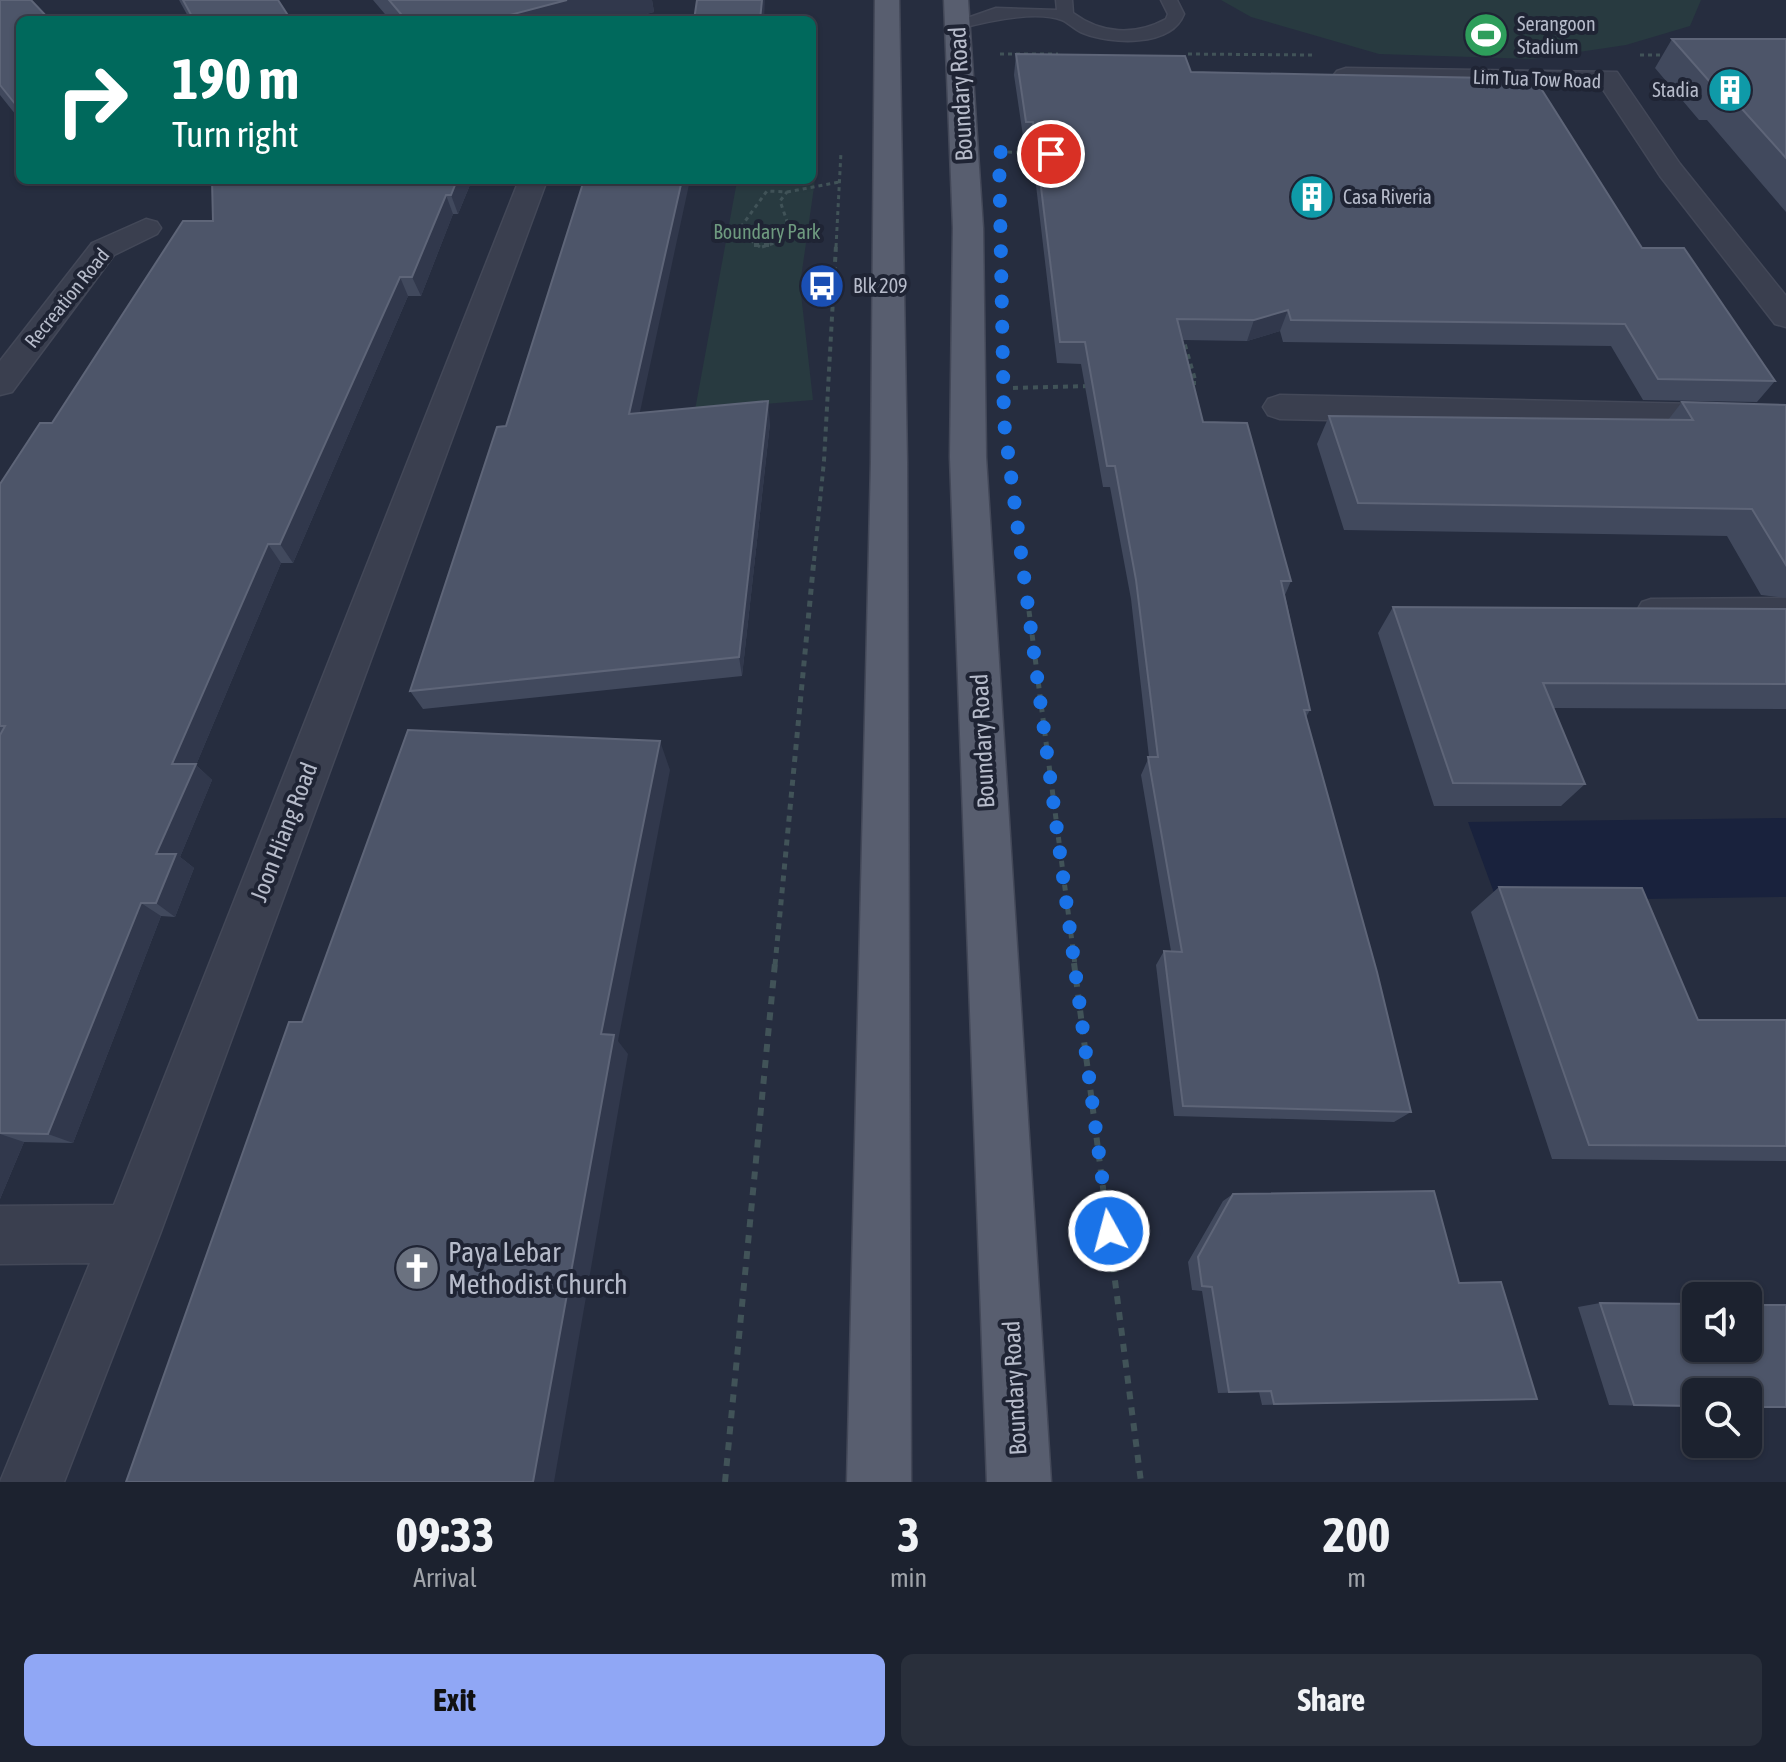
<!DOCTYPE html>
<html lang="en">
<head>
<meta charset="utf-8">
<style>
  :root { --surface:#1c222f; --page:#292f3b; --text:#f1f3f6; --muted:#a0a4aa; --line:#3a3f4b; --accent:#90a7f5 }
  body { margin:0; font-family:"Asap Condensed",sans-serif; background:var(--page); color:var(--text); height:100vh; display:flex; flex-direction:column; font-size:30px; white-space:nowrap }
  * { box-sizing:border-box; margin:0 }
  p { font-size:26px; color:var(--muted) }
  .icon { flex:none; width:44px; height:44px; fill:none; stroke:currentColor; stroke-width:2; stroke-linecap:round; stroke-linejoin:round }
  .map { position:relative; height:1482px; overflow:hidden }
  .panel { display:flex; flex-direction:column; background:var(--surface); flex:1 }
  .panel>* { flex:none }
  .hud { position:absolute; left:16px; top:16px; width:800px; height:168px; border-radius:12px; box-shadow:0 2px 6px #0004,0 0 0 2px var(--line); background:#00695c; color:#fff; overflow:hidden }
  .fabs { position:absolute; left:1682px; top:1282px; display:grid; gap:16px }
  .fabs a { display:grid; place-items:center; width:80px; height:80px; border-radius:12px; background:var(--surface); box-shadow:0 2px 6px #0004,0 0 0 2px var(--line); font-size:40px }
  .pin { position:absolute; display:grid; place-items:center; width:68px; height:68px; color:#fff; margin:-34px; border:4px solid #fff; border-radius:50%; box-shadow:0 2px 8px #0007 }
  .me { position:absolute; width:88px; margin:-44px; rotate:353deg; stroke-linejoin:round; filter:drop-shadow(0 0 6px #0008) }
  .turn { display:flex; align-items:center; gap:28px; height:168px; padding:0 24px; font-size:36px }
  .turn .icon { width:104px; height:104px; stroke-width:2.5 }
  .turn b { display:block; font-size:56px; line-height:68px }
  .eta { display:flex; justify-content:space-evenly; align-items:center; height:136px; text-align:center }
  .eta b { font-size:48px; font-weight:700; line-height:56px }
  .action { display:flex; gap:16px; margin-top:auto; padding:16px 24px }
  .action a { flex:1; height:92px; border-radius:12px; background:var(--accent); color:#111; font-size:32px; font-weight:700; line-height:92px; text-align:center }
  .action a+a { background:var(--page); color:var(--text) }
  .map>svg:first-child { display:block }
</style>
</head>
<body>
<div class="map">
<svg width="1786" height="1482" viewBox="0 0 1786 1482">
  <rect width="100%" height="100%" fill="#262d3f"/>
  <path fill="#283a40" d="M1221,0H1701L1690,26L1626,45L1532,59L1379,54L1251,17Z
    M815,180L800,285L813,400L695,410L737,181Z"/>
  <path fill="#19223d" d="M1786,818V897L1497,901L1468,822Z"/>
  <g fill="none" stroke-linecap="round" stroke-linejoin="round">
    <g stroke="#434858" stroke-width="3">
      <path id="lane" d="M1056,0H1072L1073,13C1101,34 1135,36 1166,19L1168,14L1161,0H1177L1184,14C1171,48 1110,44 1083,33C1075,30 1069,23 1062,20C1036,10 984,22 958,29L950,24L996,8L1057,10Z
        M1786,598V618L1651,619L1642,616L1638,609L1642,602L1651,599Z"/>
    </g>
    <g stroke="#434858" stroke-width="3">
      <path id="street" d="M1346,68L1617,72L1680,164L1786,296V327L1775,324L1660,176L1600,85L1337,81L1333,76L1337,71Z
        M519,180H547L160,1234L64,1482H0L90,1263L0,1264V1206L114,1205Z
        M146,219L157,222L161,228L157,234L114,255L12,392L0,395V361L92,243Z
        M1280,395L1786,406V430L1280,419L1268,415L1263,407L1268,399Z"/>
    </g>
    <g stroke="#434858" stroke-width="3">
      <path id="primary" d="M875,0H899L907,462L911,1482H847L871,462Z
        M944,0H968L983,228L986,457L1051,1482H987L950,457L953,228Z"/>
    </g>
    <path stroke="#415358" stroke-width="3" stroke-dasharray="4 4" stroke-linecap="butt" d="M1000,54H1058
      M1188,54L1314,55
      M1640,55H1670
      M1008,152L1038,153
      M787,192L839,182
      M760,247L738,231L767,191L787,192
      M762,247L783,240L788,224L780,201L787,192
      M836,247L841,152"/>
    <path stroke="#415358" stroke-width="4" stroke-dasharray="5 5" stroke-linecap="butt" d="M754,245H769
      M1182,335L1196,383H1189
      M1013,388L1091,386
      M814,561L824,461L836,245"/>
    <path stroke="#415358" stroke-width="5" stroke-dasharray="6 6" stroke-linecap="butt" d="M1029,611L1075,965
      M775,965L814,559"/>
    <path stroke="#415358" stroke-width="6" stroke-dasharray="8 8" stroke-linecap="butt" d="M1074,963L1141,1482
      M725,1482L775,963"/>
    <use href="#lane" fill="#3a3f4f" fill-rule="evenodd"/>
    <use href="#street" fill="#3a3f4f" fill-rule="evenodd"/>
    <use href="#primary" fill="#585e6f" fill-rule="evenodd"/>
  </g>
  <path fill="#41495d" d="M0,0L20,20V120L0,95Z
    M179,0H278L291,20H190Z
    M373,0H652L654,12L623,20H390Z
    M1672,39H1786V212L1707,120H1699L1655,68Z
    M1016,54L1191,72L1642,248L1775,381L1757,402L1643,400L1611,346L1283,342L1280,331L1247,341L1183,340L1203,422L1291,581L1285,595L1310,710L1306,717L1411,1112L1394,1122L1174,1116L1156,965L1164,951H1171L1141,775L1149,757L1131,599L1110,487H1103L1081,364L1057,363L1031,143H1024L1014,75Z
    M212,180H472L458,214H453L421,296H408L293,563H281L196,765L212,780L180,857L194,868L175,917L161,916L73,1143L24,1142L0,1199V484L52,423L213,221Z
    M1682,402L1786,405V598L1761,595L1727,536L1344,530L1317,444L1329,416L1668,420Z
    M640,413L770,423L742,676L423,709L410,691L506,426Z
    M1393,607L1786,609V709L1553,708L1585,784L1561,806H1434L1378,633Z
    M1499,887L1698,1020H1786V1161L1552,1159L1471,912Z
    M1233,1194L1459,1283L1516,1400L1262,1405L1259,1392L1218,1393L1202,1291L1192,1290L1188,1262L1223,1201Z
    M1600,1303L1786,1305V1408L1748,1407V1392H1696V1407L1609,1405L1578,1307Z"/>
  <path fill="#31384c" d="M567,0H652L654,12L623,20H491Z
    M762,0H765L764,20H760Z
    M457,180H472L458,214L451,195Z
    M682,180H690L635,435L629,414Z
    M446,195L453,214L421,296L412,277Z
    M400,277L408,296L293,563L280,544Z
    M1288,310L1280,331L1247,341L1254,320Z
    M768,401L770,423L742,676L739,657Z
    M268,544L281,563L196,765L212,780L180,857L194,868L175,917L156,903V854L172,764Z
    M660,741L670,770L618,1041L628,1054L554,1482H533L601,1034Z
    M141,903L161,916L73,1143L48,1134Z
    M0,1134L24,1142L0,1199Z"/>
  <path fill="#4d5569" stroke="#5e6578" stroke-width="2" d="M0,0H31L50,20H20V110L0,85Z
    M183,0H278L291,20H194Z
    M389,0H567L491,20H406Z
    M697,0H762L760,20H694Z
    M1672,39H1786V158L1725,90H1717Z
    M1016,54L1185,56L1191,72L1535,79L1642,248H1684L1775,381L1658,379L1625,324L1291,320L1288,310L1254,320L1177,319L1203,422L1247,423L1291,581H1281L1310,710H1304L1377,972L1411,1112L1183,1106L1164,951L1182,952L1148,757H1158L1136,580L1115,466H1107L1085,342H1060L1033,122H1026Z
    M212,180H457L451,195H446L412,277H400L280,544H268L172,764H196L156,854H176L156,903H141L48,1134L0,1133V735L5,726H0V484L40,423H52L183,221H213Z
    M584,180H682L629,414L768,401L739,657L410,691L497,427L506,426Z
    M1682,402L1786,405V565L1752,509L1358,503L1329,416L1693,420Z
    M1393,607L1786,609V684L1543,683L1585,784L1453,783Z
    M408,730L660,741L601,1034L614,1035L533,1482H126L289,1022H302Z
    M1499,887L1642,888L1698,1020H1786V1146L1589,1145Z
    M1434,1191L1459,1283L1501,1282L1537,1399L1274,1404L1271,1391L1229,1392L1212,1287L1202,1286L1198,1257L1233,1194Z
    M1600,1303L1696,1304V1348H1748V1305H1786V1407H1748V1392H1696V1406L1634,1405Z"/>
  <g fill="none" stroke-linecap="round" stroke-linejoin="round">
    <path stroke="#1a73e8" stroke-width="14" stroke-dasharray="0 25.2" d="M1051,154L999,152L1004,422L1109,1231"/>
  </g>
  <defs>
    <g id="stadium-disc" transform="scale(2.3)"><circle r="9.5" fill="#2e9e5b" stroke="#1f2434"/><path d="M0-5a6.5 5 0 1 0 0 10a6.5 5 0 1 0 0-10ZM-3.5-1.8h7v3.6h-7Z" fill="#fff"/></g>
    <g id="building-disc" transform="scale(2.3)"><circle r="9.5" fill="#0f9aa8" stroke="#1f2434"/><path d="M-4-6H4V6H1V3H-1V6H-4ZM-2.5-4.3h1.7v1.8h-1.7ZM.8-4.3h1.7v1.8H.8ZM-2.5-1h1.7V.8h-1.7ZM.8-1h1.7V.8H.8Z" fill="#fff"/></g>
    <g id="bus-disc" transform="scale(2.3)"><circle r="9.5" fill="#1a4fb4" stroke="#1f2434"/><path d="M-5-6H5V4H4V6H2V4H-2V6H-4V4H-5ZM-3.5-4V0h7V-4ZM-3.5 1.2v1.5H-2V1.2ZM2 1.2v1.5H3.5V1.2Z" fill="#fff"/></g>
    <g id="church-disc" transform="scale(2.3)"><circle r="9.5" fill="#6b7280" stroke="#1f2434"/><path d="M-1.2-6h2.4v3.5h3.3v2.4h-3.3V6h-2.4V-.1h-3.3v-2.4h3.3Z" fill="#fff"/></g>
  </defs>
  <g fill-rule="evenodd">
    <use href="#stadium-disc" x="1486" y="35"/>
    <use href="#building-disc" x="1730" y="90"/>
    <use href="#building-disc" x="1312" y="197"/>
    <use href="#bus-disc" x="822" y="286"/>
    <use href="#church-disc" x="417" y="1268"/>
  </g>
  <g text-anchor="middle" stroke-width="8" stroke-linejoin="round" paint-order="stroke">
    <g font-size="20" fill="#b6bbca" stroke="#1f2434" text-anchor="start">
      <text x="1517" y="31">Serangoon<tspan x="1517" dy="23">Stadium</tspan></text>
      <text x="1699" y="97" text-anchor="end">Stadia</text>
      <text x="1343" y="204">Casa Riveria</text>
      <text x="853" y="293">Blk 209</text>
    </g>
    <g font-size="20" fill="#b6bbca" stroke="#1f2434">
      <text transform="translate(1537 79) rotate(2)" y="7">Lim Tua Tow Road</text>
      <text transform="translate(67 298) rotate(-51)" y="7">Recreation Road</text>
    </g>
    <g font-size="20" fill="#6e9a7f" stroke="#1f2434">
      <text x="767" y="239">Boundary Park</text>
    </g>
    <g font-size="24" fill="#b6bbca" stroke="#1f2434">
      <text transform="translate(961 94) rotate(-93)" y="8">Boundary Road</text>
      <text transform="translate(983 741) rotate(-93)" y="8">Boundary Road</text>
      <text transform="translate(284 832) rotate(-69)" y="8">Joon Hiang Road</text>
      <text transform="translate(1015 1388) rotate(-93)" y="8">Boundary Road</text>
    </g>
    <g font-size="28" fill="#b6bbca" stroke="#1f2434" text-anchor="start">
      <text x="448" y="1262">Paya Lebar<tspan x="448" dy="32">Methodist Church</tspan></text>
    </g>
  </g>
</svg>
<div class="fabs">
<a><svg class="icon" aria-label="sound" viewBox="0 0 24 24"><path d="M4 9h4l5-4v14l-5-4H4zM17 9q2 3 0 6"/></svg></a>
<a><svg class="icon" aria-label="search" viewBox="0 0 24 24"><circle cx="10" cy="10" r="6"/><path d="M15 15l6 6"/></svg></a>
</div>
<div class="pin" style="left:1051px;top:154px;background:#d93025"><svg class="icon" aria-label="arrive" viewBox="0 0 24 24"><path d="M6 21V4h12l-3 4 3 4H6"/></svg></div>
<svg class="me" style="left:1109px;top:1231px" viewBox="-20 -20 40 40"><circle r="17" fill="#1a73e8" stroke="#fff" stroke-width="3"/><path d="M0-11L8 9 0 5-8 9z" fill="#fff"/></svg>
<div class="hud">
<div class="turn"><svg class="icon" aria-label="right" viewBox="0 0 24 24"><path d="M7 20v-9h11M14 6l5 5-5 5"/></svg><div><b>190 m</b>Turn right</div></div>
</div>
</div>
<section class="panel">
<div class="eta">
<div><b>09:33</b><p>Arrival</p></div>
<div><b>3</b><p>min</p></div>
<div><b>200</b><p>m</p></div>
</div>
<div class="action"><a>Exit</a><a>Share</a></div>
</section>
</body>
</html>
